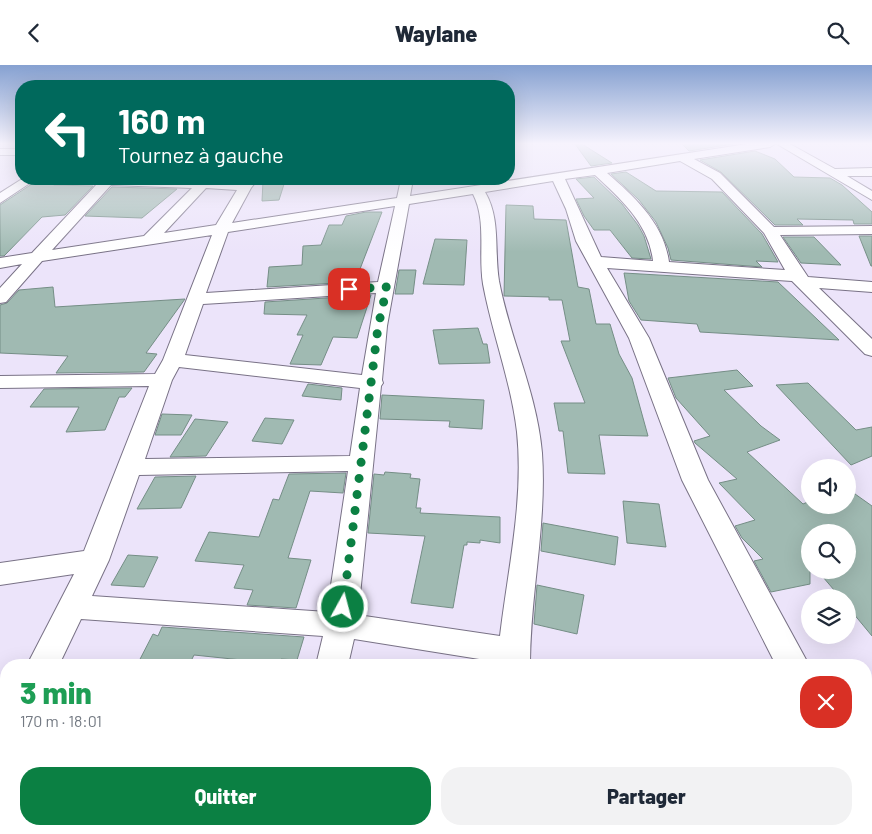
<!DOCTYPE html>
<html lang="fr">
<head>
<meta charset="utf-8">
<style>
  :root { --surface:#fff; --page:#f2f2f3; --text:#1f2937; --muted:#747a83; --accent:#0b8043 }
  body { margin:0; font-family:Barlow,sans-serif; background:var(--page); color:var(--text); height:100vh; display:flex; flex-direction:column; font-size:19px; white-space:nowrap }
  * { box-sizing:border-box; margin:0 }
  p { font-size:16px; color:var(--muted) }
  .icon { flex:none; width:28px; height:28px; fill:none; stroke:currentColor; stroke-width:2; stroke-linecap:round; stroke-linejoin:round }
  .map { position:relative; flex:1; overflow:hidden }
  .panel { position:absolute; left:0px; top:594px; width:872px; height:176px; display:flex; flex-direction:column; background:var(--surface); border-radius:20px 20px 0 0; box-shadow:0 5px 20px #0002 }
  .panel>* { flex:none }
  .top-card { position:absolute; left:15px; top:15px; width:500px; height:105px; border-radius:20px; box-shadow:0 5px 20px #0002; background:#00695c; color:#fff; overflow:hidden }
  .buttons { position:absolute; left:801px; top:394px; display:grid; gap:10px }
  .buttons a { display:grid; place-items:center; width:55px; height:55px; border-radius:50%; background:var(--surface); box-shadow:0 5px 20px #0002; font-size:25px }
  .pin { position:absolute; display:grid; place-items:center; width:42px; height:42px; color:#fff; margin:-21px; border-radius:10px; box-shadow:0 2px 8px #0006 }
  .me { position:absolute; width:55px; margin:-28px; rotate:7deg; stroke-linejoin:round; filter:drop-shadow(0 0 4px #0008) }
  .turn { display:flex; align-items:center; gap:18px; height:105px; padding:0 20px; font-size:22px }
  .turn .icon { width:65px; height:65px; stroke-width:2.5 }
  .turn b { display:block; font-size:35px; line-height:42px }
  .round { display:grid; place-items:center; flex:none; width:52px; height:52px; border-radius:20px; background:var(--page) }
  .summary { display:flex; align-items:center; justify-content:space-between; height:85px; padding:0 20px }
  h1 { font-size:30px; font-weight:800; line-height:38px; color:#1e9e55 }
  .action { display:flex; gap:10px; margin-top:auto; padding:10px 20px }
  .action a { flex:1; height:58px; border-radius:20px; background:var(--accent); color:#fff; font-size:20px; font-weight:800; line-height:58px; text-align:center }
  .action a+a { background:var(--page); color:var(--text) }
  header { display:flex; justify-content:space-between; align-items:center; height:65px; padding:0 20px; background:var(--surface); font-size:22px; font-weight:800 }
  .map>svg:first-child { display:block }
</style>
</head>
<body>
<header><svg class="icon" aria-label="back" viewBox="0 0 24 24"><path d="M15 5l-7 7 7 7"/></svg>Waylane<svg class="icon" aria-label="search" viewBox="0 0 24 24"><circle cx="10" cy="10" r="6"/><path d="M15 15l6 6"/></svg></header>
<div class="map">
<svg width="872" height="769" viewBox="0 0 872 769">
  <rect width="100%" height="100%" fill="#ece4fa"/>
  <path fill="#a0bab2" stroke="#758e86" d="M575,79H582L612,98L591,101Z
    M682,79H733L689,86Z
    M755,86L775,94L794,112L830,113L842,120L872,147V159H854L853,155L797,154L803,160H775L721,107L700,95Z
    M626,107L656,126L722,127L762,169L778,197L756,196L762,202L671,195L668,183L656,157L639,135L611,109Z
    M594,112L622,139L638,160L644,171L651,194L632,193L610,165H594L584,151L576,134L594,133L576,114Z
    M38,115H47L54,120L93,121L65,150L42,152L4,191H0V140Z
    M263,116H285L279,135L262,136Z
    M112,122L177,124L142,153L85,151Z
    M506,140L533,141L534,154L566,155L578,222L589,224L596,259H610L619,289L632,313L648,371L599,370L605,409L568,408L563,366H559L554,338H585L561,276H570L562,235H549V232L504,231Z
    M366,147H382L355,217L267,222L269,202L302,200L303,181L321,180L329,160H342L346,151Z
    M859,171H872V201H871Z
    M783,172H814L841,200L801,198Z
    M435,174L467,175L464,220L423,219Z
    M399,205H416L413,229H395Z
    M624,208L778,217L839,275L700,267L697,259L641,255L629,236Z
    M53,222L55,242L185,234L146,288L157,289L144,307L56,308L68,291L0,288V240L7,238L19,225Z
    M371,230L357,273L333,272L321,300L290,299L303,270H297L307,250L264,249L265,237Z
    M478,263L483,279H487L490,298L439,299L433,265Z
    M737,305L753,321L724,325L761,361L780,375L747,387L803,439L810,436V440H848V424L872,441V571L848,542V532H840L817,505H848V468H810V519L771,527L754,496L763,494L742,473L735,461L755,455L719,418L737,414L695,378L694,376L710,371L676,333L668,313Z
    M808,318L856,365L872,362V391L851,400L776,320Z
    M308,319L342,323L341,335L302,331Z
    M132,323L125,332H119L105,365L66,367L79,342H30L44,324Z
    M382,330L484,335L482,364L449,362L450,356L380,354Z
    M162,349L192,350L181,370H155Z
    M265,353L294,355L282,379L252,376Z
    M195,354L228,357L206,391L170,392Z
    M385,407L411,409L410,413L420,414L416,443H421L420,448L500,452V478L480,475V478L467,477V480H464L453,543L411,538L425,471L368,468L374,409L384,410Z
    M346,408L343,428L310,426L288,493L311,495L296,543L247,540L253,525L234,523L244,500L195,496L209,467L259,472L273,434L279,435L289,409Z
    M196,411L181,443L137,444L155,412Z
    M623,436L659,439L666,482L627,478Z
    M543,458L618,472L615,500L541,486Z
    M128,490L158,492L144,522L111,520Z
    M537,520L584,530L577,569L534,559Z
    M162,562L304,572L297,595L281,594L280,599L194,590L189,600H137L153,569L158,571Z"/>
  <g fill="none" stroke-linecap="round" stroke-linejoin="round">
    <g stroke="#797286" stroke-width="2">
      <path id="street" d="M747,79H775L770,82L694,94L720,108L774,162L872,161V169L780,170L808,212L872,217V227L819,223L872,274V291L865,289L792,216L607,203L649,273L708,415L809,600H776L682,415L629,273L576,176L566,144L553,116L485,127C501,154 494,186 499,216C510,274 537,328 542,388C547,459 530,529 530,600H498V597L354,574L348,600H316L323,571L81,554L59,600H27L74,509L0,520V498L84,486L149,321L0,323V311L155,309L163,295L212,170L42,196L6,237L0,238V223L22,199L0,203V193L32,188L97,119L54,118L48,114L242,117L245,114H258L251,123L232,158L397,133L401,114H413L410,131ZM680,96L712,114L764,168L785,205L669,197C664,159 635,132 607,108ZM595,110C621,134 649,159 653,196L601,192L565,114ZM111,120L192,123L144,171L52,185ZM206,123L237,125L216,160L164,168ZM473,129C487,156 478,189 483,219C492,268 511,316 517,367C524,435 508,504 500,571L358,550L381,321L383,318L382,315L387,261L409,139ZM395,141L378,217L206,228L228,167ZM376,228L362,310L185,290L203,239ZM179,302L360,323L350,391L145,394L172,315ZM348,406L327,547L92,531L109,495L139,410Z
        M777,79H790L835,104L872,103V111H847L872,126V135Z
        M0,84H21V90H0Z
        M22,114H36L0,138V128Z
        M872,650V682L866,683V651Z
        M6,656V701L0,703V659Z
        M866,719L872,721V768L861,764H866Z
        M278,764H318L317,769H277Z
        M498,764H538V769H498Z"/>
    </g>
    <use href="#street" fill="#fff" fill-rule="evenodd"/>
  </g>
  <linearGradient id="sky" x2="0" y2="1"><stop stop-color="#86a1d1"/><stop offset="0.42" stop-color="#f6f3fd"/><stop offset="1" stop-color="#f6f3fd" stop-opacity="0"/></linearGradient>
  <rect width="872" height="187" fill="url(#sky)"/>
  <g fill="none" stroke-linecap="round" stroke-linejoin="round">
    <path stroke="#0b8043" stroke-width="9" stroke-dasharray="0 16.2" d="M343,542L378,262L387,222L349,224"/>
  </g>
</svg>
<div class="buttons">
<a><svg class="icon" aria-label="sound" viewBox="0 0 24 24"><path d="M4 9h4l5-4v14l-5-4H4zM17 9q2 3 0 6"/></svg></a>
<a><svg class="icon" aria-label="search" viewBox="0 0 24 24"><circle cx="10" cy="10" r="6"/><path d="M15 15l6 6"/></svg></a>
<a><svg class="icon" aria-label="layers" viewBox="0 0 24 24"><path d="M12 4l9 5-9 5-9-5zM3 14l9 5 9-5"/></svg></a>
</div>
<div class="pin" style="left:349px;top:224px;background:#d93025"><svg class="icon" aria-label="arrive" viewBox="0 0 24 24"><path d="M6 21V4h12l-3 4 3 4H6"/></svg></div>
<svg class="me" style="left:343px;top:542px" viewBox="-20 -20 40 40"><circle r="17" fill="#0b8043" stroke="#fff" stroke-width="3"/><path d="M0-11L8 9 0 5-8 9z" fill="#fff"/></svg>
<div class="top-card">
<div class="turn"><svg class="icon" aria-label="left" viewBox="0 0 24 24"><path d="M17 20v-9H6M10 6l-5 5 5 5"/></svg><div><b>160 m</b>Tournez à gauche</div></div>
</div>
<section class="panel">
<div class="summary"><div><h1>3 min</h1><p>170 m · 18:01</p></div><a class="round" style="background:#d93025;color:#fff"><svg class="icon" aria-label="close" viewBox="0 0 24 24"><path d="M6 6l12 12M18 6L6 18"/></svg></a></div>
<div class="action"><a>Quitter</a><a>Partager</a></div>
</section>
</div>
</body>
</html>
